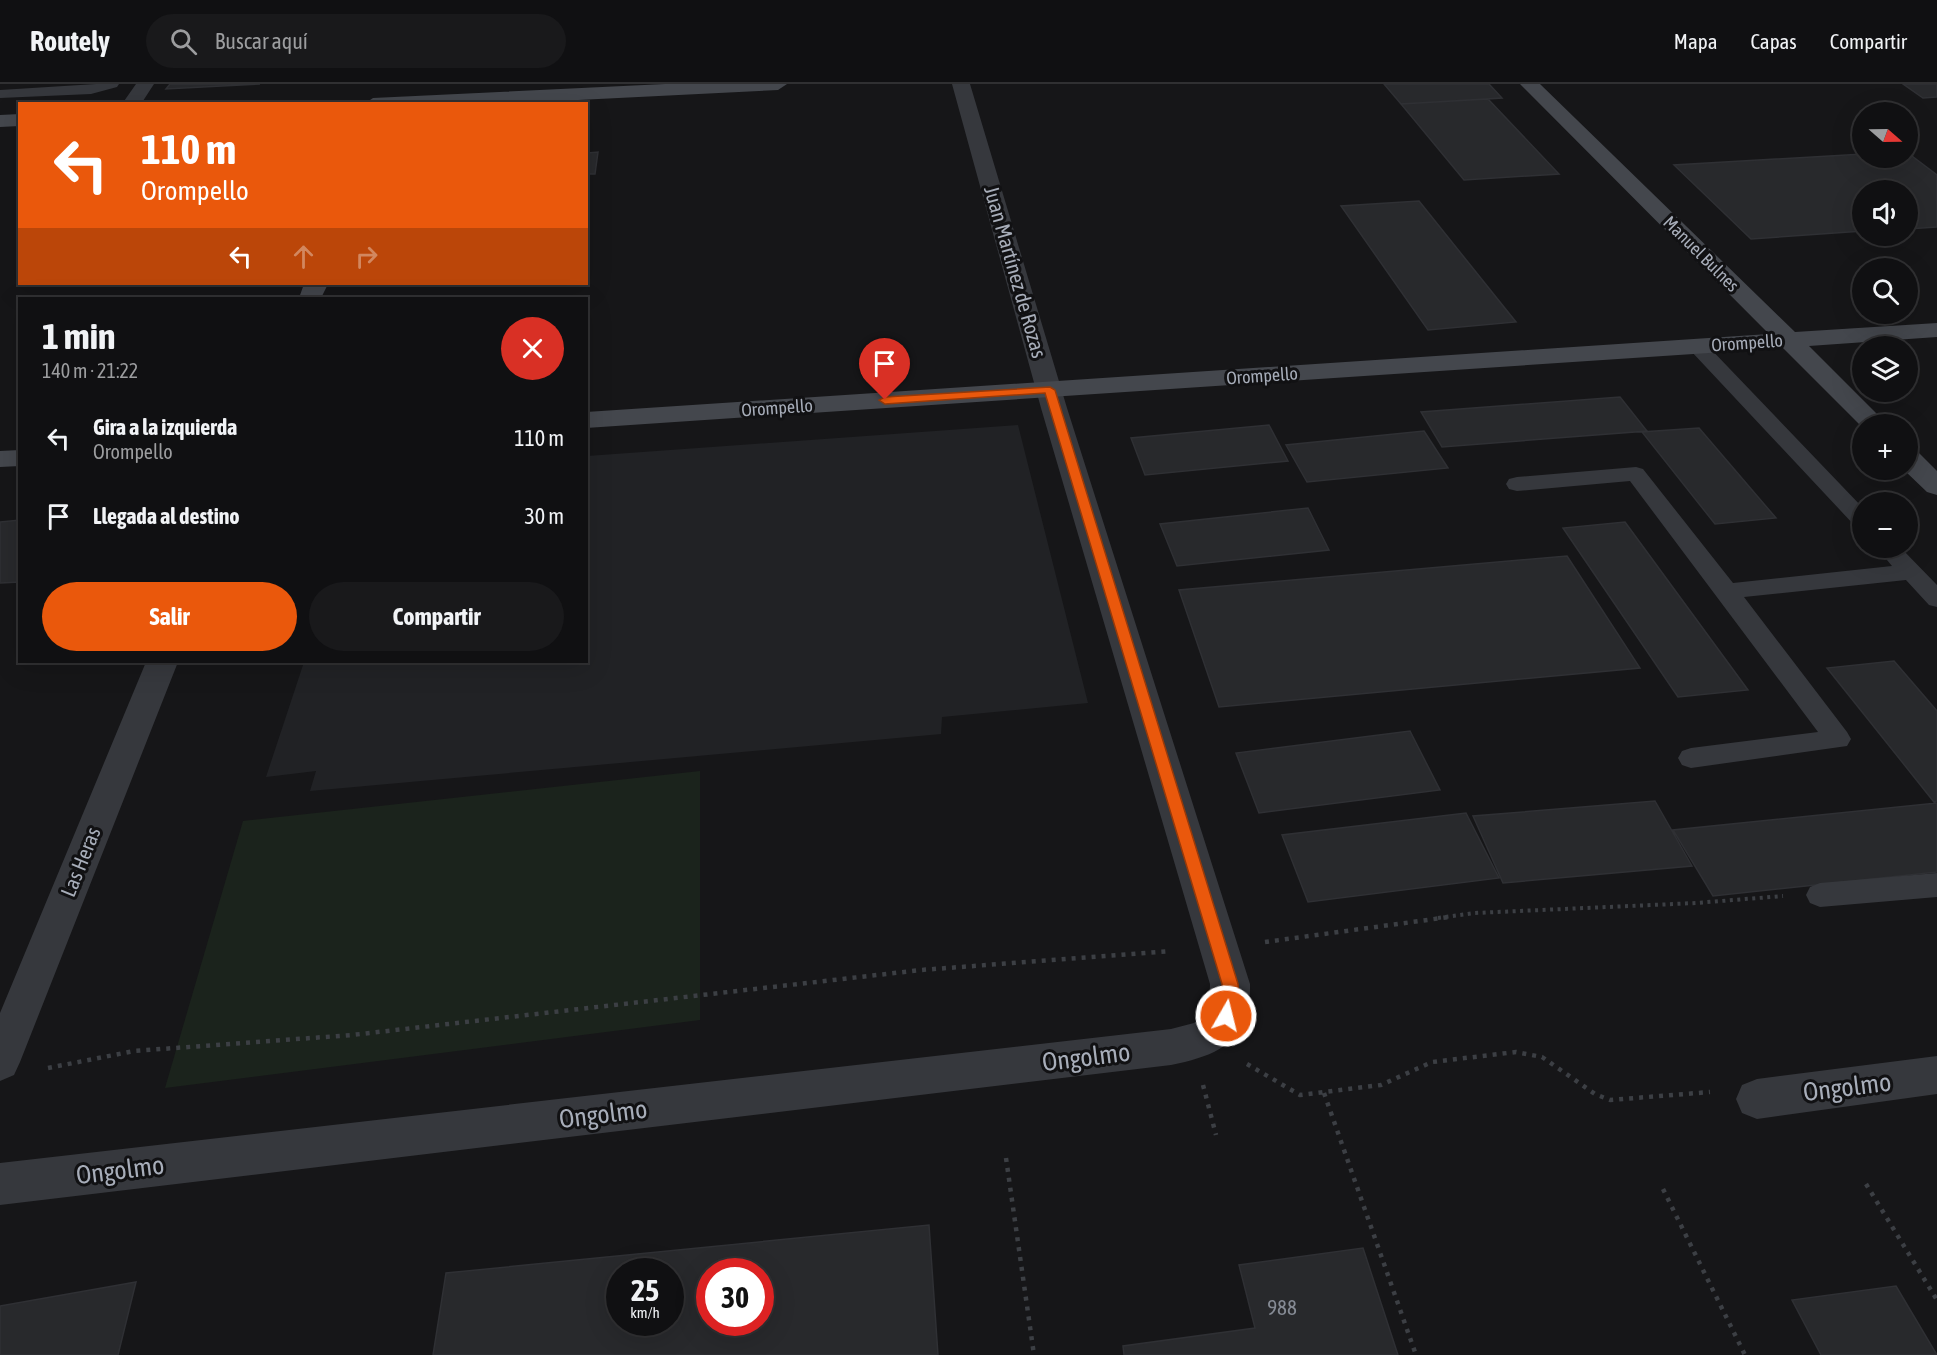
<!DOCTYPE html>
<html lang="es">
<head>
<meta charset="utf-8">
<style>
  :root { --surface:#101012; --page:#19191b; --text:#f1f3f6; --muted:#9c9d9f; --line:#303032; --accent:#ea580c }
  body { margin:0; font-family:"Asap Condensed",sans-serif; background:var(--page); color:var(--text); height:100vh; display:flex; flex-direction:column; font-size:22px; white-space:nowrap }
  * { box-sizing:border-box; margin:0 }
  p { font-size:20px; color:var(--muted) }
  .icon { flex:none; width:33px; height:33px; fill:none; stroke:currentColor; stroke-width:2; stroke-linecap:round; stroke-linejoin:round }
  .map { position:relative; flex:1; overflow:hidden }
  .drawer { position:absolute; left:18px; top:213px; width:570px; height:366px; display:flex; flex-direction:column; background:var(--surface); border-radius:0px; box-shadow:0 6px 24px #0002,0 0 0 2px var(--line) }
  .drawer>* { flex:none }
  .hud { position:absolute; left:18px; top:18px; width:570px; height:183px; border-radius:0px; box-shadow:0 6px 24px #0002,0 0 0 2px var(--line); background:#ea580c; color:#fff; overflow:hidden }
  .needle { width:39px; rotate:110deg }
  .buttons { position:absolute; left:1852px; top:18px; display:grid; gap:12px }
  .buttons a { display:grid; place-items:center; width:66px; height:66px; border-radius:50%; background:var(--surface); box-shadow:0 6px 24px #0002,0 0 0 2px var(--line); font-size:30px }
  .speed { position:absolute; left:606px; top:1174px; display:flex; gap:12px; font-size:30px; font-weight:700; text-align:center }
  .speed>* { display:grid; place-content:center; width:78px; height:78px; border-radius:50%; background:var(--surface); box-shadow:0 6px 24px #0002,0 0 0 2px var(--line); line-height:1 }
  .speed small { font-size:15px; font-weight:400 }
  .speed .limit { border:9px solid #d22; background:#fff; color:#111 }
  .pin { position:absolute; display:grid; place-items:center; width:51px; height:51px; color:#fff; margin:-62px -26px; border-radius:50% 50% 50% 0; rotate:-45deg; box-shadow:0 0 6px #0007 }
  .pin .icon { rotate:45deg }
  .me { position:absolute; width:66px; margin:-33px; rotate:8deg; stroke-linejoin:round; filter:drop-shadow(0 0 4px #0008) }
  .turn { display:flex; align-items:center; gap:21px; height:126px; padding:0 24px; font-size:27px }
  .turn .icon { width:78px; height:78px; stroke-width:2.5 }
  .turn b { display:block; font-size:42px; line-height:51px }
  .lanes { display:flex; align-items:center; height:57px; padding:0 24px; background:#0003; justify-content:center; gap:30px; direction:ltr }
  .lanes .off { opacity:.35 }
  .round { display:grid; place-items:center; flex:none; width:63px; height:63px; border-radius:32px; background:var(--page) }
  .summary { display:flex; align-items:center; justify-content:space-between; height:102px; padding:0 24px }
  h1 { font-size:36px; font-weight:700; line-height:45px }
  .primary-button { display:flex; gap:12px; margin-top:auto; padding:12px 24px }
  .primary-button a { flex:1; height:69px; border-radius:36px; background:var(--accent); color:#fff; font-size:24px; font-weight:700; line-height:69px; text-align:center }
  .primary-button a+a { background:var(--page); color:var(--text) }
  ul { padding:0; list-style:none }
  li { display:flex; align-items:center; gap:18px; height:78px; padding:0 24px }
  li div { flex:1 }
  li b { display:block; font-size:22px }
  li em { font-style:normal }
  header { display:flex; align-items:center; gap:36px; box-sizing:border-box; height:84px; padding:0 30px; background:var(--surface); border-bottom:2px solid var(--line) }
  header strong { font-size:28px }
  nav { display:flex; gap:33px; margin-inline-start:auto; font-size:21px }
  .search { width:420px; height:54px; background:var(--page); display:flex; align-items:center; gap:15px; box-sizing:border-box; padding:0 21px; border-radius:33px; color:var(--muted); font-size:22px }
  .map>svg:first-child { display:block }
</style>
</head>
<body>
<header>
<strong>Routely</strong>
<div class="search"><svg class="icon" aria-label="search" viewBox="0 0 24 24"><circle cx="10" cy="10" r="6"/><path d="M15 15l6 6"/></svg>Buscar aquí</div>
<nav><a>Mapa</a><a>Capas</a><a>Compartir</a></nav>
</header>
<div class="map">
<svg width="1937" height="1271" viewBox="0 0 1937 1271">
  <rect width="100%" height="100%" fill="#161618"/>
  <path fill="#212225" d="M1018,341L1088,619L942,633L941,650L310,707L316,687L266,693L304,578H586L587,372Z"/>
  <path fill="#1b231c" d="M700,687V936L165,1004L243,737Z"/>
  <path fill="#28292c" stroke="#2f3034" stroke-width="1.5" fill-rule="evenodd" d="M170,0H260L166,5Z
    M1384,0H1489L1502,14L1401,20Z
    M1903,0H1937V13L1923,14Z
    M1488,15L1559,90L1464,96L1401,20Z
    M586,65L587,69L598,68L595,90H586Z
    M1908,69L1937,91V143L1908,145V106H1863V147L1751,155L1674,81L1863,70V74H1908Z
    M1419,117L1516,238L1428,246L1341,122Z
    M1620,313L1647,347L1442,363L1421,328Z
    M1269,341L1288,377L1145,391L1131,354Z
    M1699,344L1776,434L1715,440L1642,348Z
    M1424,347L1448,384L1307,398L1286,361Z
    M1308,424L1329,466L1177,482L1160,440Z
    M20,436V498L0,499V438Z
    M1625,438L1748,606L1678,613L1563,444Z
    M1567,472L1640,584L1219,623L1179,506Z
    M1894,577L1937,627V717L1934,718L1827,584Z
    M1410,647L1440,706L1259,729L1236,669Z
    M1655,717L1692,782L1503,799L1473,732Z
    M1937,719V788L1713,812L1673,746Z
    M1466,729L1499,794L1308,818L1282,751Z
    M929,1141L938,1271H433L446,1189ZM620,1188H670V1239H620ZM710,1188H760V1239H710Z
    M1363,1164L1398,1271H1124L1123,1262L1255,1244L1239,1181Z
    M136,1198L118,1271H0V1222Z
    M1896,1202L1937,1271H1821L1792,1216Z"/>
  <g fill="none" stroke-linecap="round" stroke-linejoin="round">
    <path stroke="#3c3f44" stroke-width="4" stroke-dasharray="3 4.5" stroke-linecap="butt" d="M1438,834L1475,829L1696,819L1783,812"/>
    <path stroke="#3c3f44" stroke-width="4.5" stroke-dasharray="4 6" stroke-linecap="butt" d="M1265,858L1449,833
      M1247,980L1300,1011L1381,1001L1432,978L1516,968L1542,973L1595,1010L1610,1016L1710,1008
      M48,984L134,967L352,951L921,886L1171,867
      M1203,1001L1216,1051
      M1324,1009L1416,1271
      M1006,1074L1034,1271
      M1866,1100L1937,1216
      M1663,1105L1745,1271"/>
    <path fill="#36383d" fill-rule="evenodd" d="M96,0H119L117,3L91,10L0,14V6Z
      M1698,257L1705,259L1863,424V444L1855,442L1691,267L1689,263Z
      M1636,383L1643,385L1733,499L1892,482L1877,464H1901L1937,501V523L1929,521L1906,496L1744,513L1847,648L1851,655L1847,662L1691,684L1682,681L1678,674L1682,667L1691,664L1818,648L1630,397L1517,407L1509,405L1506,400L1509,395L1517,393Z
      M1937,789V813L1820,823L1810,819L1806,811L1810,803L1820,799Z"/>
    <path fill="#36383d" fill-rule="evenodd" d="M136,0H154L141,20H122Z
      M952,0H970L1067,324L1250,900C1251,956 1221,971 1171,981L0,1121V1079L1171,945L1194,939L1209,926L1210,900L1041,324Z
      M146,578H178L20,978L14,991L0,997V929Z
      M1937,972V1010L1757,1035L1742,1029L1736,1015L1742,1001L1757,995Z"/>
    <path fill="#44474d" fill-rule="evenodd" d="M665,0H787L778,6L497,20H364L373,14Z
      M1520,0H1540L1795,248L1937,239V253L1809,262L1887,340H1863V344L1783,264L586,344V328L1769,250Z
      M20,30V42L0,43V31Z
      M304,200H328L321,214H299Z
      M20,366V382L0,383V367Z
      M1908,366L1918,368L1937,387V411L1927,408L1904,386H1908Z"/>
  </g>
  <path fill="#ea580c" stroke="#983908" stroke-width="1.5" d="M1050,303L1055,306L1238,900L1240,917L1232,937L1226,940L1221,937L1218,932L1223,917L1222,900L1045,309L885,320L879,316L885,313Z"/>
  <g text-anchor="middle" stroke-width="6" stroke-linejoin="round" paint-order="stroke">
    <g font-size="18" fill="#a7adb9" stroke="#111113">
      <text transform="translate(1701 170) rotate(45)" y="6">Manuel Bulnes</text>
      <text transform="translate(1747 259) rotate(-4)" y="6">Orompello</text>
      <text transform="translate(1262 292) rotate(-4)" y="6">Orompello</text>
      <text transform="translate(777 324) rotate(-4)" y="6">Orompello</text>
    </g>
    <g font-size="21" fill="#a7adb9" stroke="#111113">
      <text transform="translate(1015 188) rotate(74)" y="7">Juan Martínez de Rozas</text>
      <text transform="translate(81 778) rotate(-68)" y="7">Las Heras</text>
    </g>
    <g font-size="21" fill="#868b95">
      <text x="1282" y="1231">988</text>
    </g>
    <g font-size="26" fill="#a7adb9" stroke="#111113">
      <text transform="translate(1086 973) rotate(-7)" y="9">Ongolmo</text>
      <text transform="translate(1847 1003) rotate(-7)" y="9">Ongolmo</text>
      <text transform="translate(603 1030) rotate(-7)" y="9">Ongolmo</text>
      <text transform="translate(120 1086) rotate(-7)" y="9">Ongolmo</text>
    </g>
  </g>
</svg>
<div class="buttons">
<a><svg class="needle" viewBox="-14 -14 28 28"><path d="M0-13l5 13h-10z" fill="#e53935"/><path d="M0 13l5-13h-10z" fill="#9c9d9f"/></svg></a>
<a><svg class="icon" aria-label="sound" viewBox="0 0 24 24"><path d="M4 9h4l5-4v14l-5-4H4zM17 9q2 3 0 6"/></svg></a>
<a><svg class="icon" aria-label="search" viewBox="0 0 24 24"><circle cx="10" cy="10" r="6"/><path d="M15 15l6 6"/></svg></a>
<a><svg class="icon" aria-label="layers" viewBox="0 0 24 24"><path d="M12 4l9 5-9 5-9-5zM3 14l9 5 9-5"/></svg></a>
<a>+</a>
<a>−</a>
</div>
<div class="speed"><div>25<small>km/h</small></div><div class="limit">30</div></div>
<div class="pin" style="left:885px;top:316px;background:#d93025"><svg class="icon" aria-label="arrive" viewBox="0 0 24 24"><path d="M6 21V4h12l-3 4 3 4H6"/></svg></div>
<svg class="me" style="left:1226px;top:932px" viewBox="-20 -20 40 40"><circle r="17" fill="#ea580c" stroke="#fff" stroke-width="3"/><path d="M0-11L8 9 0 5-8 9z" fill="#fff"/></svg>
<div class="hud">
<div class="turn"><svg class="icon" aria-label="left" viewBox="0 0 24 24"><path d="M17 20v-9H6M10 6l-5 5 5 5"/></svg><div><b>110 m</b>Orompello</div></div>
<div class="lanes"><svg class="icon" aria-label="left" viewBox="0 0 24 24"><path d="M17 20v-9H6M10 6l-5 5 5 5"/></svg><svg class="icon off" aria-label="ahead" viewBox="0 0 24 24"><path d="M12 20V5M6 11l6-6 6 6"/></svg><svg class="icon off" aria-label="right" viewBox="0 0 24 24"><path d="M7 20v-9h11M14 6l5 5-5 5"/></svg></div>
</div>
<section class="drawer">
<div class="summary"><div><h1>1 min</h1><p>140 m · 21:22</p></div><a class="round" style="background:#d93025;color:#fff"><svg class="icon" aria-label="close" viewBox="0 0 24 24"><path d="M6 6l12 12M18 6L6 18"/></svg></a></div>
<ul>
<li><svg class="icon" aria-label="left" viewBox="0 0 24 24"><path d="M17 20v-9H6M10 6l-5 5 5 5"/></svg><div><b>Gira a la izquierda</b><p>Orompello</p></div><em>110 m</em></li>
<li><svg class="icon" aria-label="arrive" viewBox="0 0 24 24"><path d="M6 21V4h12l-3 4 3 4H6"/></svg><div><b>Llegada al destino</b></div><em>30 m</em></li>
</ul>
<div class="primary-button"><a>Salir</a><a>Compartir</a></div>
</section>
</div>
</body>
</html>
